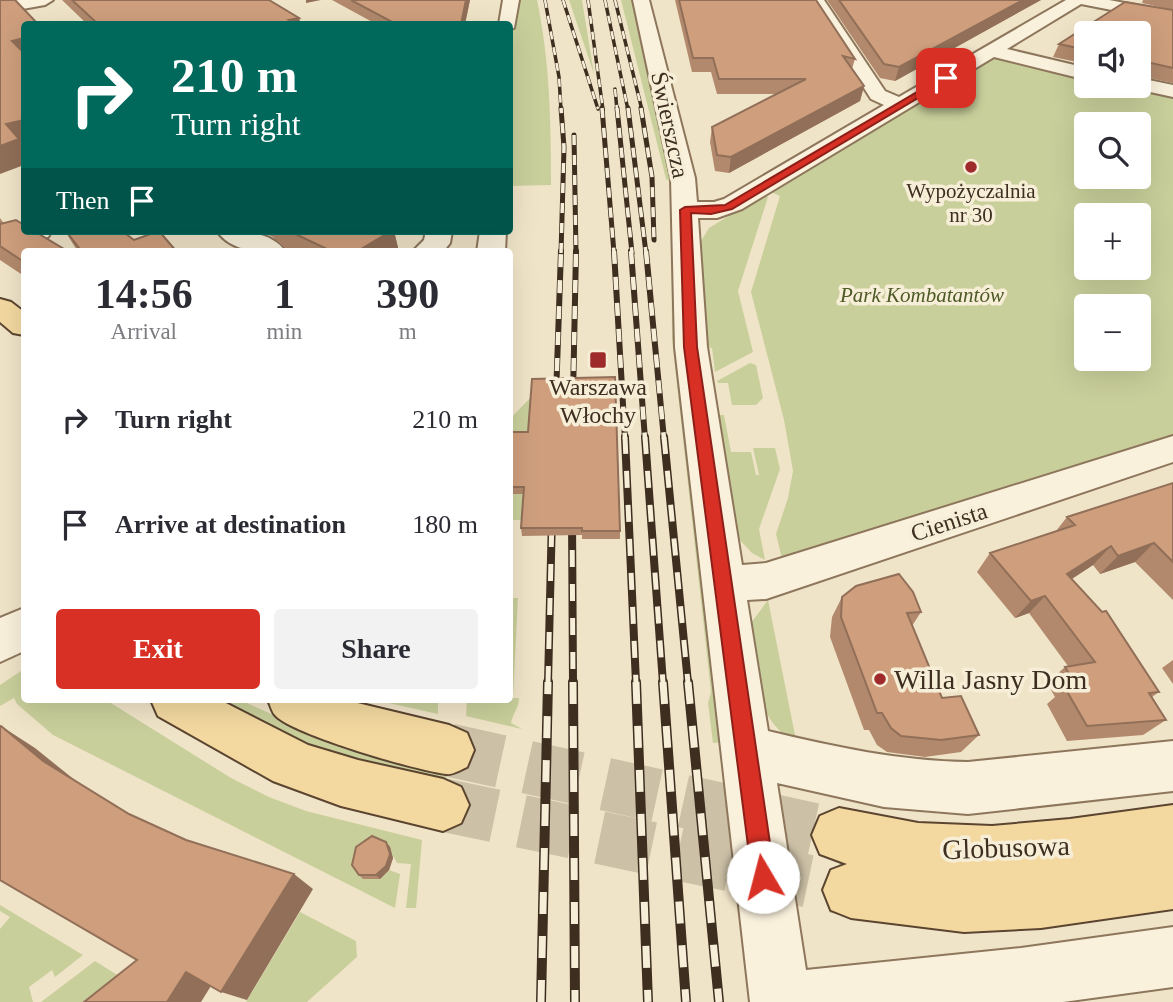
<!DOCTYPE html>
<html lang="en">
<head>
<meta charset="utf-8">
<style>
  :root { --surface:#fff; --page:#f2f2f3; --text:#2b2b33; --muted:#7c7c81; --accent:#d93025 }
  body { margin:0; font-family:"Times New Roman",serif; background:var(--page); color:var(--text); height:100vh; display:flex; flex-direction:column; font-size:26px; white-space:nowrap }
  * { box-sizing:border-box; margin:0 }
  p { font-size:23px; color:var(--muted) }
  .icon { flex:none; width:38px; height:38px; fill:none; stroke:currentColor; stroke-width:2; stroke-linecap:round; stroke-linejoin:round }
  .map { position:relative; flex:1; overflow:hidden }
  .details { position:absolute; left:21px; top:248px; width:492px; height:455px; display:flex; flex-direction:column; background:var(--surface); border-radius:7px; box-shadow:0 7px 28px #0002 }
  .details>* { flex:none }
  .guide { position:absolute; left:21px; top:21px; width:492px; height:214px; border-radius:7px; box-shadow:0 7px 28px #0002; background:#00695c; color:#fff; overflow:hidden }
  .buttons { position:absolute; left:1074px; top:21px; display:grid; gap:14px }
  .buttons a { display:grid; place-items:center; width:77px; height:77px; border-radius:7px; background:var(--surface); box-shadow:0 7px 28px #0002; font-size:35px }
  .pin { position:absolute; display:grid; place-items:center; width:60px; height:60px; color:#fff; margin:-30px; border-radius:14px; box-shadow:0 4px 10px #0006 }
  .me { position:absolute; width:77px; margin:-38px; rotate:352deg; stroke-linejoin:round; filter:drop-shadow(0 0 5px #0008) }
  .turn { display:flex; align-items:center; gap:24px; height:147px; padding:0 35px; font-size:32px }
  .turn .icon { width:91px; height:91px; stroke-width:2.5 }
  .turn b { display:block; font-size:49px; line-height:60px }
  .then { display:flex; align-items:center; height:66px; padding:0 35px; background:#0003; gap:14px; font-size:26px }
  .eta { display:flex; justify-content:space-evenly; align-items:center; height:119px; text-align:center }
  .eta b { font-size:42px; font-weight:600; line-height:49px }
  .primary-button { display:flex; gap:14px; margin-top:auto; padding:14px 35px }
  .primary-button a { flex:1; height:80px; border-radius:7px; background:var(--accent); color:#fff; font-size:28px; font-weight:600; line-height:80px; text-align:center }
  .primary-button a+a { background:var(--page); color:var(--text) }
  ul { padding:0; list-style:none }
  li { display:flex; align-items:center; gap:21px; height:105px; padding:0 35px }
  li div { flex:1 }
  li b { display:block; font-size:26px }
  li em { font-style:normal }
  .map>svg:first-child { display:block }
</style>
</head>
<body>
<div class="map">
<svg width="1173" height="1002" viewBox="0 0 1173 1002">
  <rect width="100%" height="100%" fill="#f0e4c8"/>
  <path fill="#c9cf9b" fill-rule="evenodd" d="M515,0H537C550,62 551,122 551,185L509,186V103Z
    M569,0H582L594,74Z
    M621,0H634L667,130L723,742L713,743L708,703L711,692L672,339L671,182L666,179Z
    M998,56L1087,78V86H1125L1173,95V434L782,559L776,534L788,498L793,471L784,420L751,292L780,196L769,191L992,57ZM1087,124H1139V177H1087ZM1087,215H1139V268H1087ZM1087,306H1139V359H1087Z
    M763,195L768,197L738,291L753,352L715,372L712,348L704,347L698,246L709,228Z
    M750,363L756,365L763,398L756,405H732L728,383H718L717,381Z
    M531,397L523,520H510L509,525V420Z
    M714,415H724L731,452H751L756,475H759L753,448H775L780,469L759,529L765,560L752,553L737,537Z
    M509,598H518L513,698H519C519,708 513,713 511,723L522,729L466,716L467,700H509Z
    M768,600L797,745C753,715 757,683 748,634L751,623Z
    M24,669V700H106L231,778L269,797L306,811L422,840L416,908H406L411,864L397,863L386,843L363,879H380L389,870L400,874L395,908L53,735L17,704L14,698L0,706V685Z
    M221,700H240L345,747L447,770L446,784L370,766L307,746Z
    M375,700H438V714Z
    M0,905L83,955L55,977L52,970L29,987L33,1002H0V929L10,917L0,911Z
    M300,912L356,941L357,957L307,1002H246Z
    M95,961L143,991L129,1002H41Z"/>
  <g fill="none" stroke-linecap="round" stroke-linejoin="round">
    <path stroke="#ccc0a6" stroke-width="53" stroke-dasharray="53 27" stroke-linecap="butt" d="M449,750L839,835
      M443,805L851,890"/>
    <g stroke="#8d765c" stroke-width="4">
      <path id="minor" d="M18,0H53L45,5L0,13V3Z
        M503,0H519L514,28L509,29V24H499Z
        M633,0H649L695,178L697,202H714L724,199L884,105L871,99L808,0H824L885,91L899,97L1066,0H1109L1173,12V22L1081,4L1007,49L1087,68V80L994,57L742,209L717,218H698L707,347L742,565L766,563L1173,436V462L766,599L747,600L768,731C835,747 900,761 968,762L1173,741V791L968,814L884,807L777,783L806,970L1021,948L1173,927V987L1063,1002H750L675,347L671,178Z
        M1139,78L1173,85V97L1132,88L1130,86H1139Z
        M24,227V231H52L48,237L0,251V234Z
        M217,231C240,231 271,230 286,252C262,252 232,253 217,231Z
        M426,231H452L450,243L443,252H412L424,240Z
        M480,231H506L505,252H477Z
        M24,608V651L0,662V618Z"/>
    </g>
    <g stroke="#5b4430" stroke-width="4">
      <path id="major" d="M0,299L11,302L24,312V335L13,333L0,322Z
        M151,700H220L308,745L358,760L443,779L461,787L469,805L461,823L443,831L341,806L273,781L158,716Z
        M268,700H345L449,725L467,733L474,750L467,767C460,770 453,775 446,774C418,771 291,734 275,715C272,712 270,704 268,700Z
        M1173,805V909L1041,928L964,932L851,918L831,910L823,890L831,870L847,864L820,854L812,835L820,816L839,808L918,823L992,826L1070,819Z"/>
    </g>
    <use href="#minor" fill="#faf1dc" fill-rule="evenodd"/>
    <use href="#major" fill="#f3d9a0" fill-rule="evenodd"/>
    <g stroke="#3d2e20" stroke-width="3.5">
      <path id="rail-far4" d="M545,0L559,77L561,110
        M563,0L598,109
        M588,0L603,110
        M605,0L628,110
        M615,0L642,110
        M615,89L617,110"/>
    </g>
    <g stroke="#3d2e20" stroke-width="5">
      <path id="rail-far3" d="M602,108L614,253
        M617,108L632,253
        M628,108L646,253
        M641,108L652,177L654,240
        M574,135L576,253
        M561,253L564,147L561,108"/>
    </g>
    <g stroke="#3d2e20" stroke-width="6">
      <path id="rail-far2" d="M614,251L625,439
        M631,251L645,439
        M646,251L664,439
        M556,397L561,251
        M573,397L576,251"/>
    </g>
    <g stroke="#3d2e20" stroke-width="8">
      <path id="rail-far1" d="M625,437L636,683
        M645,437L663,683
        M664,437L688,683
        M572,516L573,683
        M548,683L552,516"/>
    </g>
    <g stroke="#3d2e20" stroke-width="10">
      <path id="rail" d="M573,682L575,1002
        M636,682L648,1002
        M663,682L686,1002
        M688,682L719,1002
        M541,1002L548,682"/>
    </g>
    <use href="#rail-far4" stroke="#f7eed8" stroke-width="2.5" stroke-dasharray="8" stroke-linecap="butt"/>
    <use href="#rail-far3" stroke="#f7eed8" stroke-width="3.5" stroke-dasharray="10" stroke-linecap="butt"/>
    <use href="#rail-far2" stroke="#f7eed8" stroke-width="4.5" stroke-dasharray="13" stroke-linecap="butt"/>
    <use href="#rail-far1" stroke="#f7eed8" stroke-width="5" stroke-dasharray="17" stroke-linecap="butt"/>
    <use href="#rail" stroke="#f7eed8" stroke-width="7" stroke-dasharray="22" stroke-linecap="butt"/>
  </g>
  <path fill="#b2896c" d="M62,0H269L301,24H87Z
    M332,0H470L465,24H376Z
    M675,0H816L855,59L852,69L864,86L860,101L729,173L715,171L710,142L712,127L777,94H717L711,72H692Z
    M827,0H1041L895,81L880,78Z
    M1143,0H1173V10L1142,3Z
    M1125,2L1173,10V83L1139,76V33H1087V64L1053,57L1059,44Z
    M0,218L24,252V276L0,260Z
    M65,231L134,240L177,252H78Z
    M260,231H394L399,252H289L273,237Z
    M509,432L620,531V539H582V535L522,536L521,528L524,494H509Z
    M1173,483V600L1135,562L1100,574L1093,565L1072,579L1159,692L1152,697L1166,720L1143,735L1067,741L1047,704L1055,697L1047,683L1065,667L1068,666L1029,613L1015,618L977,572L990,553L1056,531L1067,517Z
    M842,597L921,612L912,626L942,698L979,735L961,752L925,757L887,752L877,745L869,730H864L830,637L832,617Z
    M1173,660V684L1162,668Z
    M386,842L390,847L393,858L389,870L380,879H363L359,875Z"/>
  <path fill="#916f58" d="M306,0H321L306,3Z
    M466,0H470L465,24H461Z
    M1023,0H1041L895,81L899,67Z
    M299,18L301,24H288L289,20Z
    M24,38V61L12,41Z
    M1147,62L1139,76V73L1144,65Z
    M864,86L860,101L729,173L731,157Z
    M24,120V146H23L24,149V165L0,174V146L6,124Z
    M391,231H394L399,252H356Z
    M1154,543L1135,562L1100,574L1118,556Z
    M1111,546L1093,565L1051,592L1067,574Z
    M1045,596L1029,613L1015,618L1031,601Z
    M1,726L35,748L76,781L43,761Z
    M386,842L390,847L393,858L389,870L380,879L376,875Z
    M294,874L313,889L247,1000L221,992Z
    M186,972L214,981L201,1002H167Z"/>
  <path fill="#cf9f7d" stroke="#916f58" stroke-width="2" d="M0,0H15L38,24H24V38L12,41L24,53V120L6,124L19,139L0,146Z
    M72,0H269L299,18L289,20L293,22L288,24H290H98Z
    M351,0H466L461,24H399L398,22H392Z
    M679,0H816L855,59L843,56L864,86L731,157L717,155L712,127L806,79H719L713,58H693Z
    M839,0H1023L899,67L884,64Z
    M1125,2L1173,10V68L1147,62L1144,65L1139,64V33H1087V50L1059,44Z
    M16,220L24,225V231H34L69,252H24V262L0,246V224Z
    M66,231H122L134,240L159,231L177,252H82Z
    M289,231H391L356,252H305L325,248Z
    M615,377L620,531H582V528H521L524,487H509V432H528L532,379Z
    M1173,483V562L1154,543L1118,556L1111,546L1067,574L1102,612L1106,611L1159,692L1149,693L1166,720L1087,726L1065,688L1077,687L1065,667L1095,662L1045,596L1031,601L990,553L1075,525L1067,517Z
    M899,574L913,592L921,612L907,613L942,698L961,696L979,735L941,740L901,736L891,728L882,713H877L841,617L842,597L856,586Z
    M1,726L43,761L129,814L186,840L294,874L221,992L186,972L167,1002H84L137,960L0,880V727Z
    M372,836L386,842L390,854L386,866L376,875H359L352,865L356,847Z"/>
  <path fill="#d93025" stroke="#8d1f18" stroke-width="2" d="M946,75L948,80L732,209L711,214L691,213L697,347L775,877L771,885L763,888L755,885L752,877L684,347L680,210L685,207L725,205Z"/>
  <g fill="#9e2a2b" stroke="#f7eed8" stroke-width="2.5">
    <circle cx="971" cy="167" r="7"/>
    <rect x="589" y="351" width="18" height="18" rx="3.5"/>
    <circle cx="880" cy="679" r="7"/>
  </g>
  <g text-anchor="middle" stroke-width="7" stroke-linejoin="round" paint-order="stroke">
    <g font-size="21" fill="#3d2e20" stroke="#f7eed8">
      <text x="971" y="198">Wypożyczalnia<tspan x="971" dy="24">nr 30</tspan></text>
    </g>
    <g font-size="21" font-style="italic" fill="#4d5a26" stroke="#f7eed8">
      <text x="922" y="302">Park Kombatantów</text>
    </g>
    <g font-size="24" fill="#3d2e20" stroke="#f7eed8">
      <text transform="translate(670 125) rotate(78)" y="8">Świerszcza</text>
      <text transform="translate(949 522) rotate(-18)" y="8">Cienista</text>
    </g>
    <g font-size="24" fill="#3d2e20" stroke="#f7eed8">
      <text x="598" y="395">Warszawa<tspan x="598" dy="28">Włochy</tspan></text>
    </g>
    <g font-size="28" fill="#3d2e20" stroke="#f7eed8" text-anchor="start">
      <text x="894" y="689">Willa Jasny Dom</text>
    </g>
    <g font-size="28" fill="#3d2e20" stroke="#f7eed8">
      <text transform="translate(1006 847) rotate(-2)" y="10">Globusowa</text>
    </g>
  </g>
</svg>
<div class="buttons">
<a><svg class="icon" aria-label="sound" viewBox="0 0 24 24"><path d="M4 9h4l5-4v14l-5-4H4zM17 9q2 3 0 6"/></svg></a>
<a><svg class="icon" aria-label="search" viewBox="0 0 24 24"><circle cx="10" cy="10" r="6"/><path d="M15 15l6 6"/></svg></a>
<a>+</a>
<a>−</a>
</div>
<div class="pin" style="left:946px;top:78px;background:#d93025"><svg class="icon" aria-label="arrive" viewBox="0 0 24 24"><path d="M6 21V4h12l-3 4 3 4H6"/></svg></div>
<svg class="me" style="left:763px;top:877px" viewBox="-20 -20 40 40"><circle r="19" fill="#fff"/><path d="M0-13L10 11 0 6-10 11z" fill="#d93025"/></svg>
<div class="guide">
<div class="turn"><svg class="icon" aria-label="right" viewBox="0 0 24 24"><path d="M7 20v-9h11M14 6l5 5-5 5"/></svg><div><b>210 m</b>Turn right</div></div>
<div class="then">Then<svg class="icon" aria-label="arrive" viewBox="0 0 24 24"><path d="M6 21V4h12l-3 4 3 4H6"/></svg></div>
</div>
<section class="details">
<div class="eta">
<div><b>14:56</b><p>Arrival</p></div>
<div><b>1</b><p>min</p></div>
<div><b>390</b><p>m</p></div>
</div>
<ul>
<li><svg class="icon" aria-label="right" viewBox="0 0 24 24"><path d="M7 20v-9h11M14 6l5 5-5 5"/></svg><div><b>Turn right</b></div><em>210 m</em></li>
<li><svg class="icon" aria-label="arrive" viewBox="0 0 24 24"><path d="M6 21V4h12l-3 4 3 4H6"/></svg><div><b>Arrive at destination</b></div><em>180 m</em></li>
</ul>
<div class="primary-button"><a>Exit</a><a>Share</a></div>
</section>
</div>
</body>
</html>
